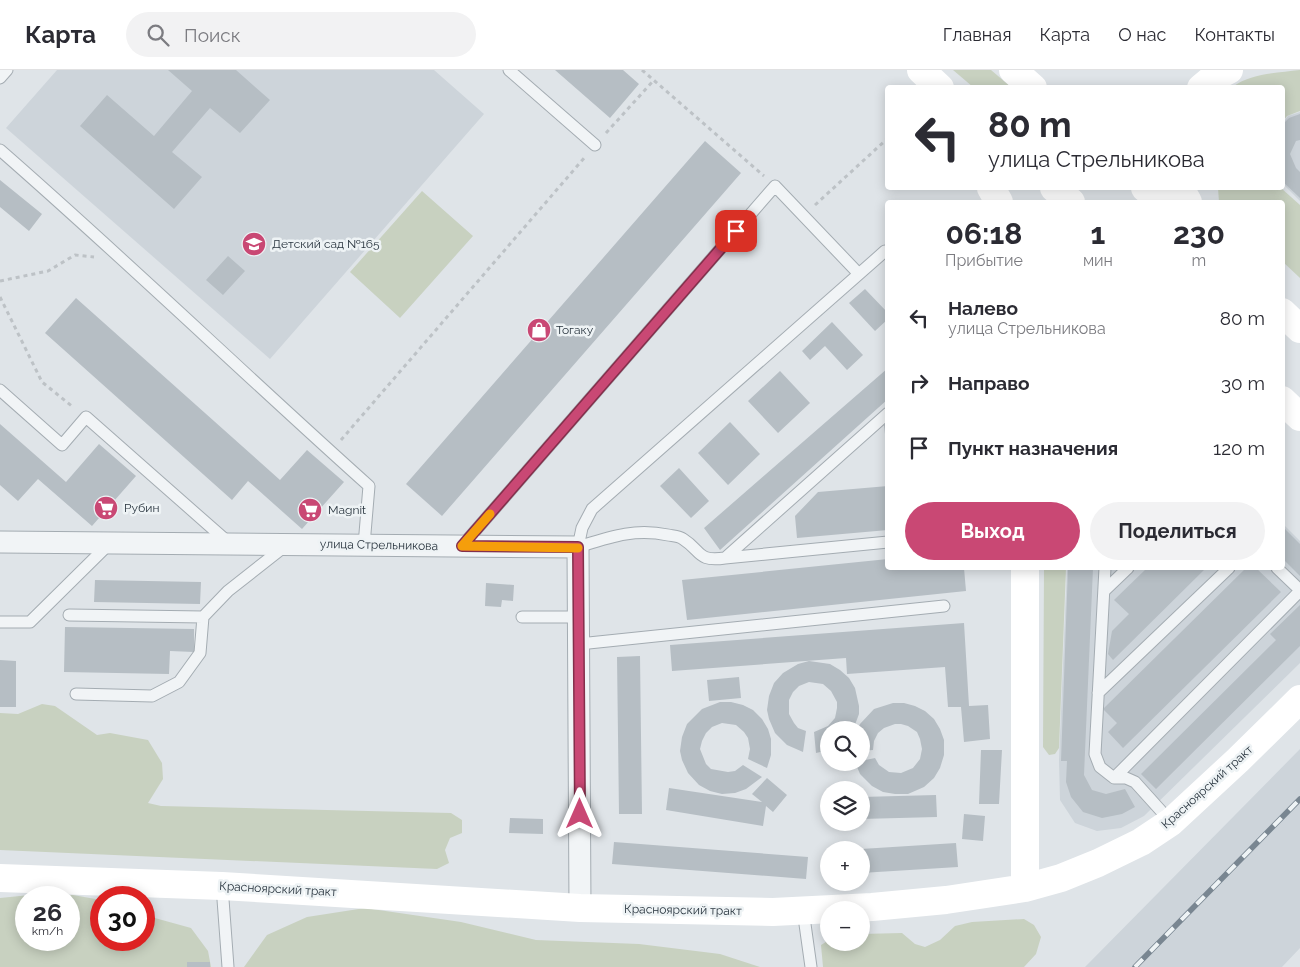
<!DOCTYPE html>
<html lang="ru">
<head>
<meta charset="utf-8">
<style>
  :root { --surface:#fff; --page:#f2f2f3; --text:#2b2b33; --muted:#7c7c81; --line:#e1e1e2; --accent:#c94874 }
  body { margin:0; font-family:Raleway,sans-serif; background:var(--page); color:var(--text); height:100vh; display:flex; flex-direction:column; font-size:19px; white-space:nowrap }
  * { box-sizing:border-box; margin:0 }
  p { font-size:16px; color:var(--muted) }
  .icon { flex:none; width:28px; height:28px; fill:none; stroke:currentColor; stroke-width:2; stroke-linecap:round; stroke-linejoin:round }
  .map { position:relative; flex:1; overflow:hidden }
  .side { position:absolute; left:885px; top:130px; width:400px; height:370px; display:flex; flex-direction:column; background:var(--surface); border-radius:5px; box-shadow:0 2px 12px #0003 }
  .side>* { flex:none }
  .guide { position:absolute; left:885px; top:15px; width:400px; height:105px; border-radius:5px; box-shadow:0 2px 12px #0003; background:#fff; color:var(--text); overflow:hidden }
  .fabs { position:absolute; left:820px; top:651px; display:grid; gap:10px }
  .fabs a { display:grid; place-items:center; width:50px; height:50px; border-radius:50%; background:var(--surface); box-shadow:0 2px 12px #0003; font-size:25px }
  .speed { position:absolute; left:15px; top:816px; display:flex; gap:10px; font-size:25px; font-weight:700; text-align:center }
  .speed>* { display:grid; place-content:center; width:65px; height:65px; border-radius:50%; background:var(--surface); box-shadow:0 2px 12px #0003; line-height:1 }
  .speed small { font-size:12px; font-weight:400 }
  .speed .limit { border:8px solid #d22; background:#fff; color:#111 }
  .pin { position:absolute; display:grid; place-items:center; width:42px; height:42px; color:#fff; margin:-21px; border-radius:10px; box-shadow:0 2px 8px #0006 }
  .me { position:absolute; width:55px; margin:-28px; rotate:0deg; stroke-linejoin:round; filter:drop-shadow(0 0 4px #0008) }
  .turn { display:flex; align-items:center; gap:18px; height:105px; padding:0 20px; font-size:22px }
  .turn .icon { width:65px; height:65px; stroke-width:2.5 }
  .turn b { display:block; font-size:35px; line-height:42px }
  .eta { display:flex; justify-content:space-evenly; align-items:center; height:85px; text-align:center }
  .eta b { font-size:30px; font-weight:700; line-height:35px }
  .cta { display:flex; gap:10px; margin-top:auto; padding:10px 20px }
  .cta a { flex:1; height:58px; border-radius:30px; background:var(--accent); color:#fff; font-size:20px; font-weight:700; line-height:58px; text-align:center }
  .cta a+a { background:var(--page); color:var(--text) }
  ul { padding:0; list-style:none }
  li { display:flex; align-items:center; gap:15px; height:65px; padding:0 20px }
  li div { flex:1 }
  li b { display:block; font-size:19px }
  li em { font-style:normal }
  header { display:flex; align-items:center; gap:30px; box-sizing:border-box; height:70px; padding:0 25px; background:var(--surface); border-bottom:1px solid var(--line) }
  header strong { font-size:24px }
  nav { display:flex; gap:28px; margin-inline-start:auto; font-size:18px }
  .search { width:350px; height:45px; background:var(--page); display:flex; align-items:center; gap:12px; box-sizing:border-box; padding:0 18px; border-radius:28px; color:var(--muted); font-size:19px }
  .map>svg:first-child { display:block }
</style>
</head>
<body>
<header>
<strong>Карта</strong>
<div class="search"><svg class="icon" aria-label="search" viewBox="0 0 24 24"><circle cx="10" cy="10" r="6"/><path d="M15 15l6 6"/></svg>Поиск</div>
<nav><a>Главная</a><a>Карта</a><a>О нас</a><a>Контакты</a></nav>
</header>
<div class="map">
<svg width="1300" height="897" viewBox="0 0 1300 897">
  <rect width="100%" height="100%" fill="#dfe4e8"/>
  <path fill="#cdd4da" d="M57,0H434L484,44L270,289L6,58Z
    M1300,42V131L1283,114V53L1288,46Z
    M1283,454L1300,471V593L1144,746L1121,758L1097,761L1075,753L1060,730L1059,690L1067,498H1282Z
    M1300,679V878L1282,897H1085Z"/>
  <path fill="#c8d1c0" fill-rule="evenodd" d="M953,0H991L1011,17H973Z
    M1300,0V41L1287,46L1283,51L1282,18L1232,17C1252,3 1276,3 1300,0Z
    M1218,118H1281L1300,135V208L1283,192L1282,132H1219Z
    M422,121L473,166L400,248L350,202Z
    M1044,498H1066L1059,678L1055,684L1049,685L1043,677Z
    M42,634L55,636L97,665L110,663L148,670L162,693L163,709L148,733L161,736L451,743L462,750V763L450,768L445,780L449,793L437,799L0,780V643L18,644Z
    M30,825H73L101,830V870H144V845L191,858L208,881L211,897H0V828ZM26,828H69V870H26Z
    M365,838L461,852L536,870L639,874L720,884L760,897H244L267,865L307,847Z
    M1024,849L1034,855L1041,867L1036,884L1024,897H823L821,875L829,870V872H861V864L902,863L915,874L925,877L940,870L955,856L972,852Z"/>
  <path fill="#b6bec4" d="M168,0H236L270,30L240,63L210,38L172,82L202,107L174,139L80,56L107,25L154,66L192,21Z
    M555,0H623L639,14L610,48Z
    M1300,44V70L1296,71L1290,84L1296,98L1300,102V128L1282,111V55L1289,48Z
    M705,71L741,103L442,446L406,414Z
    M0,110L42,144L29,161L0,137Z
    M228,186L245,201L223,225L206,210Z
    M865,219L888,243V249L875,261L849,233Z
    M76,228L280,410L307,380L344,412L302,459L248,411L232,430L45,263Z
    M832,252L863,285L847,300L825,276L810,290L802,281Z
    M888,298V329L720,480L704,458Z
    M780,301L810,333L778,363L748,331Z
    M730,352L760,384L728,415L698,383Z
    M0,354L66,412L99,374L136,406L92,456L38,409L18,431L0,415Z
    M884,355H888V373H886Z
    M679,398L709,431L691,448L660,416Z
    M888,416V460L797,468L795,446L818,422Z
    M1282,456L1300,474V506L1282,488Z
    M888,489V498H964L966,521L687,550L682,510Z
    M1068,498H1093L1084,705L1092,720L1106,724L1125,719L1135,737L1122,744L1102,748L1083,742L1071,727L1066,712L1067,691H1061Z
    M1147,498H1206L1113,590L1108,584L1112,561L1129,544L1114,530Z
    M1246,498H1256L1281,522L1123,678L1108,662L1117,653L1103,639Z
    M95,510L201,512L200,534L94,532Z
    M486,513L514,515L513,531L502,530L501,537L485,536Z
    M1300,535V576L1156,719L1141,704L1276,570L1270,564Z
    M964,553L969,636L988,635L990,669L964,672L961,637H948L945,597L847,604L846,588L672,601L670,575Z
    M65,557L194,559V582L170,581L169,604L64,602Z
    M640,586L642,744H619L617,587Z
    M0,590L16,591V637H0Z
    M809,591L830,594L840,600L849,608L855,618L859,636V644L853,660H829V680L816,683L814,662L828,656L835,648L837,638V632L831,621L823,614L809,612L799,616L793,622L789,630V644L794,653L798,658L806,661L803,682L787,675L775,663L769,649L767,640L769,626L774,613L783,603L798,594Z
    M739,607L741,628L709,631L707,610Z
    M720,632H731L743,635L753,640L762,649L768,659L771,669V685L767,698L748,689L750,679L748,668L744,662L736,655L722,653L712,657L706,663L702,671L700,679L706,694L711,699L728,702L735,701L743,695L762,707L746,719L735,723L722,724L710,721L699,715L688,703L682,690L680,681L682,667L687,654L702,639Z
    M893,633H904L915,636L925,641L934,649L940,659L944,670V685L940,698L934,708L924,717L908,724H895L883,722L872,716L860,704L855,692H861V691L875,688L879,695L889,702L901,703L913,698L920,689L922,679L920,669L917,662L908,656L901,654H895L884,658L878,663L874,671L873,680L861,681V660H857L860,654L874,639Z
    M981,680H1002L999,734H979Z
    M767,708L787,725L773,742L766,736L763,756L666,740L669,718L762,732L752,724Z
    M831,716H854V720H831Z
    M936,725L937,747L861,749V727Z
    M964,744L985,746L983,771L962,769Z
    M510,748L543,749V764L509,763Z
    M614,772L808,787L806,809L612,794Z
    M956,773L958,797L861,803V779Z
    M829,781V806H826L824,782Z
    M187,892H210V897H187Z"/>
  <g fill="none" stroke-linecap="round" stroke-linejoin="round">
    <g stroke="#a4acb2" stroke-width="13">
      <path id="lane" d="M509,0L595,75
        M0,8L7,0
        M0,80C125,189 245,305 369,416L364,475
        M0,320L62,375L86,347L229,473
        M462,476L775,116L859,204
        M578,477L582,458L592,439L885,181
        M578,477C610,467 634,458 668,465C673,466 679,466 683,469C702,481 697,492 725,488L888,343
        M725,488L888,472
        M1105,498L1095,684L1100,697L1114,708H1126L1135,712L1171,752
        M1277,498L1300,520
        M1104,521L1128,498
        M69,545L203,547L228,521L284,477
        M522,547H578
        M0,552H30L109,474
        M579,574L944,536
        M1098,623L1229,498
        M76,624L152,626L179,612L200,583L203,547
        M1114,708L1300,521
        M222,816L228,897
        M803,840L811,897"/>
    </g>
    <g stroke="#a4acb2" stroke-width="23">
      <path id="street" d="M0,472L578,477L580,838"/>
    </g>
    <path stroke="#bdc2c6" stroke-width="3" stroke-dasharray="4 4" stroke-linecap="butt" d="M642,0L764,106
      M606,63L654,10
      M815,135L888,68
      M0,211L48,201L75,185L94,187
      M0,227L42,312L73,337
      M341,370L585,87"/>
    <use href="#lane" stroke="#f1f4f6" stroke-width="11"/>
    <use href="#street" stroke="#f1f4f6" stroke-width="21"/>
    <path stroke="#fff" stroke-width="28" d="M921,0L940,18
      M1013,0L1033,18
      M1201,18L1213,8L1229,0
      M991,118L999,132
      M1054,118L1071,132
      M1145,118L1162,132
      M1180,118L1188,132
      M1282,242L1300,259
      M1282,330L1300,347
      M1025,498V818
      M0,808L222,816L580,838L773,842L872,837L946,830L1025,818L1061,808L1098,793L1141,772L1171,752L1238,690L1300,629"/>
    <g stroke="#798691" stroke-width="5.5">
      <path id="rail" d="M1135,897L1300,729"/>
    </g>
    <use href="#rail" stroke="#eef3f5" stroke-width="4" stroke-dasharray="11" stroke-linecap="butt"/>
  </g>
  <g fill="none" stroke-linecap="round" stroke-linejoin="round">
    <g stroke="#832f4b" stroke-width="12">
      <path id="route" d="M580,744L578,477L462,476L736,161"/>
    </g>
    <use href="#route" stroke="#c94874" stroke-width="9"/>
    <path stroke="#f59e0b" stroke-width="9" d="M490,444L462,476L578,478"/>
  </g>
  <defs>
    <g id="school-disc" transform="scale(1.25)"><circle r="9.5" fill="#c94874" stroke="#eef3f5"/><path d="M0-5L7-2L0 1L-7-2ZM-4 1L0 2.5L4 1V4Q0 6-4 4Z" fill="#fff"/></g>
    <g id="shop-disc" transform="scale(1.25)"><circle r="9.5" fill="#c94874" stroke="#eef3f5"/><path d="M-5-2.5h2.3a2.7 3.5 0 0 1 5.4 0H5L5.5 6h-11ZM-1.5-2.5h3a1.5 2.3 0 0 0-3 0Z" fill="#fff"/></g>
    <g id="supermarket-disc" transform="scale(1.25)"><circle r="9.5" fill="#c94874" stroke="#eef3f5"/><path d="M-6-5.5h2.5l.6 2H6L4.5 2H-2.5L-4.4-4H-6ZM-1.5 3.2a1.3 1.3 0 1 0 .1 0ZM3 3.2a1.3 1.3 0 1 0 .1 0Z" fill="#fff"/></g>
  </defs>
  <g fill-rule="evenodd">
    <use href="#school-disc" x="254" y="174"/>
    <use href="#shop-disc" x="539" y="260"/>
    <use href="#supermarket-disc" x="106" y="438"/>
    <use href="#supermarket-disc" x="310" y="440"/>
  </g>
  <g text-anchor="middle" stroke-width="5" stroke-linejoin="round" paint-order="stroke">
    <g font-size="12" fill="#28343e" stroke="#eef3f5" text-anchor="start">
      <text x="272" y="178">Детский сад №165</text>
      <text x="556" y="264">Тогаку</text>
      <text x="124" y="442">Рубин</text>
      <text x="328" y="444">Magnit</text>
    </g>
    <g font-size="12" fill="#28343e" stroke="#eef3f5">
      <text transform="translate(379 475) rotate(1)" y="4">улица Стрельникова</text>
      <text transform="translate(1207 717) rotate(-42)" y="4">Красноярский тракт</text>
      <text transform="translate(278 819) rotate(3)" y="4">Красноярский тракт</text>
      <text transform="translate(683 840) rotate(1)" y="4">Красноярский тракт</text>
    </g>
  </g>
</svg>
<div class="fabs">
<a><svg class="icon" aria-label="search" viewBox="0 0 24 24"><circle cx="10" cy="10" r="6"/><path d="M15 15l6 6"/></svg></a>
<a><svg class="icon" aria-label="layers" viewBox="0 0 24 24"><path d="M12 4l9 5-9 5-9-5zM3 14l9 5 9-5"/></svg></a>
<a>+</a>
<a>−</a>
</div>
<div class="speed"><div>26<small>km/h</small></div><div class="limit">30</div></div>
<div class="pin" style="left:736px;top:161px;background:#d93025"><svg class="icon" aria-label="arrive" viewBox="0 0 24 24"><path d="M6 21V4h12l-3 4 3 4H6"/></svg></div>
<svg class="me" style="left:580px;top:744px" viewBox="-20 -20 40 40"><path d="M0-17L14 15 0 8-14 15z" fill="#c94874" stroke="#fff" stroke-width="4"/></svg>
<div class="guide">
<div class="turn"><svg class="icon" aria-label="left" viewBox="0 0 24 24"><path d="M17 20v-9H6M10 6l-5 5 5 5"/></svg><div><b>80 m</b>улица Стрельникова</div></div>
</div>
<section class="side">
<div class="eta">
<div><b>06:18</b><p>Прибытие</p></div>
<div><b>1</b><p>мин</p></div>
<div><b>230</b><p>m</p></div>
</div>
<ul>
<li><svg class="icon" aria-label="left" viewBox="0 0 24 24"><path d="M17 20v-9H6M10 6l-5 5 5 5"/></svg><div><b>Налево</b><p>улица Стрельникова</p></div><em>80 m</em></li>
<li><svg class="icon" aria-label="right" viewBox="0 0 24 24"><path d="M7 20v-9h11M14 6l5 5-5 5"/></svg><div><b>Направо</b></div><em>30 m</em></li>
<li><svg class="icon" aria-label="arrive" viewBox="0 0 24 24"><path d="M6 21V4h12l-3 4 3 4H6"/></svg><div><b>Пункт назначения</b></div><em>120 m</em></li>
</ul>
<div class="cta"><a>Выход</a><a>Поделиться</a></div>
</section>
</div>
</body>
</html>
